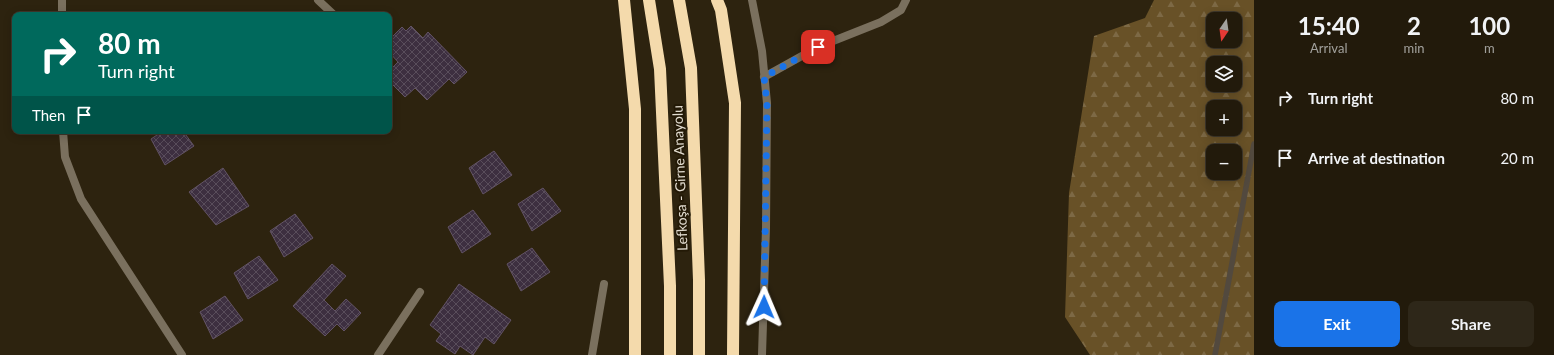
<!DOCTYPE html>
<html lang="en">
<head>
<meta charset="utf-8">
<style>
  :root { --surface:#221a0b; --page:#2e2719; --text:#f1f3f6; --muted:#a2a19d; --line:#3f382c; --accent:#1a73e8 }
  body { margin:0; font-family:Lato,sans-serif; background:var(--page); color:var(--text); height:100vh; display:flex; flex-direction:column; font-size:15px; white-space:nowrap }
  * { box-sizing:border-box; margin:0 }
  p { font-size:13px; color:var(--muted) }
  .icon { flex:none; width:22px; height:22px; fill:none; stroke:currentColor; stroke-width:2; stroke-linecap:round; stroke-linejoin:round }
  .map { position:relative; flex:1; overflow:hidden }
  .panel { display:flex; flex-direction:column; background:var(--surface); width:300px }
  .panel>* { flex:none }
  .banner { position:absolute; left:12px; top:12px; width:380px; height:122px; border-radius:8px; box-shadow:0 2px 10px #0003,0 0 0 1px var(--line); background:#00695c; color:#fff; overflow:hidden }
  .needle { width:26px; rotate:193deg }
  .tools { position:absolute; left:1206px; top:12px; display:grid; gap:8px }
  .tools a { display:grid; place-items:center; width:36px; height:36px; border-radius:8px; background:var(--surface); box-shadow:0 2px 10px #0003,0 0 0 1px var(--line); font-size:20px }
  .pin { position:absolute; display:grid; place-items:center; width:34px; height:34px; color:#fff; margin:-17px; border-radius:8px; box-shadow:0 2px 6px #0006 }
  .me { position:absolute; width:44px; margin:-22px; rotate:1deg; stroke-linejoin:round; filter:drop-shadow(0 0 3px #0008) }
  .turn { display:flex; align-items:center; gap:14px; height:84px; padding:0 20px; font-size:18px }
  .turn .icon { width:52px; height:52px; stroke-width:2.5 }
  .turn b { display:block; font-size:28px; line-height:34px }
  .then { display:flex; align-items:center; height:38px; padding:0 20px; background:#0003; gap:8px; font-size:15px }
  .eta { display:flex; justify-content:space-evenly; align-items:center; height:68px; text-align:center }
  .eta b { font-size:24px; font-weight:700; line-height:28px }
  .action { display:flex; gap:8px; margin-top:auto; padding:8px 20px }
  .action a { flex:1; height:46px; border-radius:8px; background:var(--accent); color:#fff; font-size:16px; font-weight:700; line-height:46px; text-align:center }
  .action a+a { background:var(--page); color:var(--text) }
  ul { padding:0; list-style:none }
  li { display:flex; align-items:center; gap:12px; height:60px; padding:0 20px }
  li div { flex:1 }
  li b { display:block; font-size:15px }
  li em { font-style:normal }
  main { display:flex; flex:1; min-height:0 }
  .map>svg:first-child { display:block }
</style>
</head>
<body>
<main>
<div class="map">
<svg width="1254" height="355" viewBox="0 0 1254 355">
  <defs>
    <pattern id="forest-firs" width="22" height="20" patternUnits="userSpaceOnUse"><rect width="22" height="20" fill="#685127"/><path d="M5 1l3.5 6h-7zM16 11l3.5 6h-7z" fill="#7d6945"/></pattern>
    <pattern id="building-cross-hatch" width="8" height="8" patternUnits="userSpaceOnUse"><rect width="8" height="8" fill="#3d2f40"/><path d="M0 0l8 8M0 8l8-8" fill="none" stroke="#594d5b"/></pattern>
  </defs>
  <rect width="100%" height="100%" fill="#2d230f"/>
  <path fill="url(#forest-firs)" fill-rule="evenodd" d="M1154,0H1254V355H1090L1065,317L1069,193L1094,36L1145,18ZM1213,19H1235V41H1213ZM1213,63H1235V85H1213ZM1213,107H1235V129H1213ZM1213,151H1235V173H1213Z"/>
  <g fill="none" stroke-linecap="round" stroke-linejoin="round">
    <path stroke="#52493e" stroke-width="5.5" d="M1215,355L1254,144"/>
  </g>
  <path fill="url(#building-cross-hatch)" stroke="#625365" d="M411,26L423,38L428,32L467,72L454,84L449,79L427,100L415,88L405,97L389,81V71L398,62L389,52V40L402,27L406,31Z
    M163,131H183L194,146L165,165L151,139Z
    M494,151L512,175L483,194L469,168Z
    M223,168L249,206L216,225L189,192Z
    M543,188L561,211L532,231L518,204Z
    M473,210L491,234L462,253L448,227Z
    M295,214L313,238L284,257L270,231Z
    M532,248L550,272L521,291L507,264Z
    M259,256L278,280L248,299L234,273Z
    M332,264L346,276L324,300L335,311L346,299L361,313L344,331L337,324L325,336L293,306Z
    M459,284L511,320L494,344L485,337L473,355L460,346L455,354L436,341L441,334L430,325Z
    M225,296L243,320L213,339L200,312Z"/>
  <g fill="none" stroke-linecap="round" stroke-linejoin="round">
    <path stroke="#7a705e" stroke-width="8" d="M318,0L334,15
      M764,77L818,47L881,22L901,10L906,0
      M378,355L420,292
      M592,355L604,284"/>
    <path stroke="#7a705e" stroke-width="8" d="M752,0L762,51L767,103L766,228L762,355
      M62,15V0
      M63,131L65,157L81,199L182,355"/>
    <path stroke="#f4daac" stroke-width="12" d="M624,0L635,109V355
      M649,0L660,69L670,286V355
      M679,0L691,68L699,280V355
      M717,0L721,10L735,103L733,355"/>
  </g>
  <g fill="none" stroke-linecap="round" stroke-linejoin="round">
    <path stroke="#1a73e8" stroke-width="7" stroke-dasharray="0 12.6" d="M764,307L767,103L764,77L818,47"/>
  </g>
  <g text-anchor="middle" stroke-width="4" stroke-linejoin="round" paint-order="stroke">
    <g font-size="14" fill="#e2dcd0" stroke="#231906">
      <text transform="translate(680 178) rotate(-92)" y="5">Lefkoşa - Girne Anayolu</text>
    </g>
  </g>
</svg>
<div class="tools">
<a><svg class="needle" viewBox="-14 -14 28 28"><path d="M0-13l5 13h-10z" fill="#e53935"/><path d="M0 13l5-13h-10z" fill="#a2a19d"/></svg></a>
<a><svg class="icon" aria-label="layers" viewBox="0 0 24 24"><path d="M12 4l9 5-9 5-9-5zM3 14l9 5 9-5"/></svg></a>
<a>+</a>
<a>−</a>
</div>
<div class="pin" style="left:818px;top:47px;background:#d93025"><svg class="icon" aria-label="arrive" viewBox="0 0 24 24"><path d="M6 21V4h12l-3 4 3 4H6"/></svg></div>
<svg class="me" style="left:764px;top:307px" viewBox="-20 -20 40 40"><path d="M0-17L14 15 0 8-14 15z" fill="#1a73e8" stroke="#fff" stroke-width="4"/></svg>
<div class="banner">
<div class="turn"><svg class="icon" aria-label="right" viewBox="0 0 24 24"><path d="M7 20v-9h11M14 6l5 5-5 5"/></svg><div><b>80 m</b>Turn right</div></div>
<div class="then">Then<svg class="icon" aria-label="arrive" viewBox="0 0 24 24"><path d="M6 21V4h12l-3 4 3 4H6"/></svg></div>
</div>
</div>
<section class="panel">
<div class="eta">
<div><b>15:40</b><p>Arrival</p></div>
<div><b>2</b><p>min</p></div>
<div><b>100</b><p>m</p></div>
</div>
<ul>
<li><svg class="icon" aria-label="right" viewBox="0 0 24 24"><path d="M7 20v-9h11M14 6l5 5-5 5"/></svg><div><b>Turn right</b></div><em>80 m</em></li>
<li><svg class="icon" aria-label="arrive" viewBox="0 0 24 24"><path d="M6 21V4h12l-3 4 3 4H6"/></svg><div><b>Arrive at destination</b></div><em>20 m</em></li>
</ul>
<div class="action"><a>Exit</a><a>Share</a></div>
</section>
</main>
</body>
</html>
